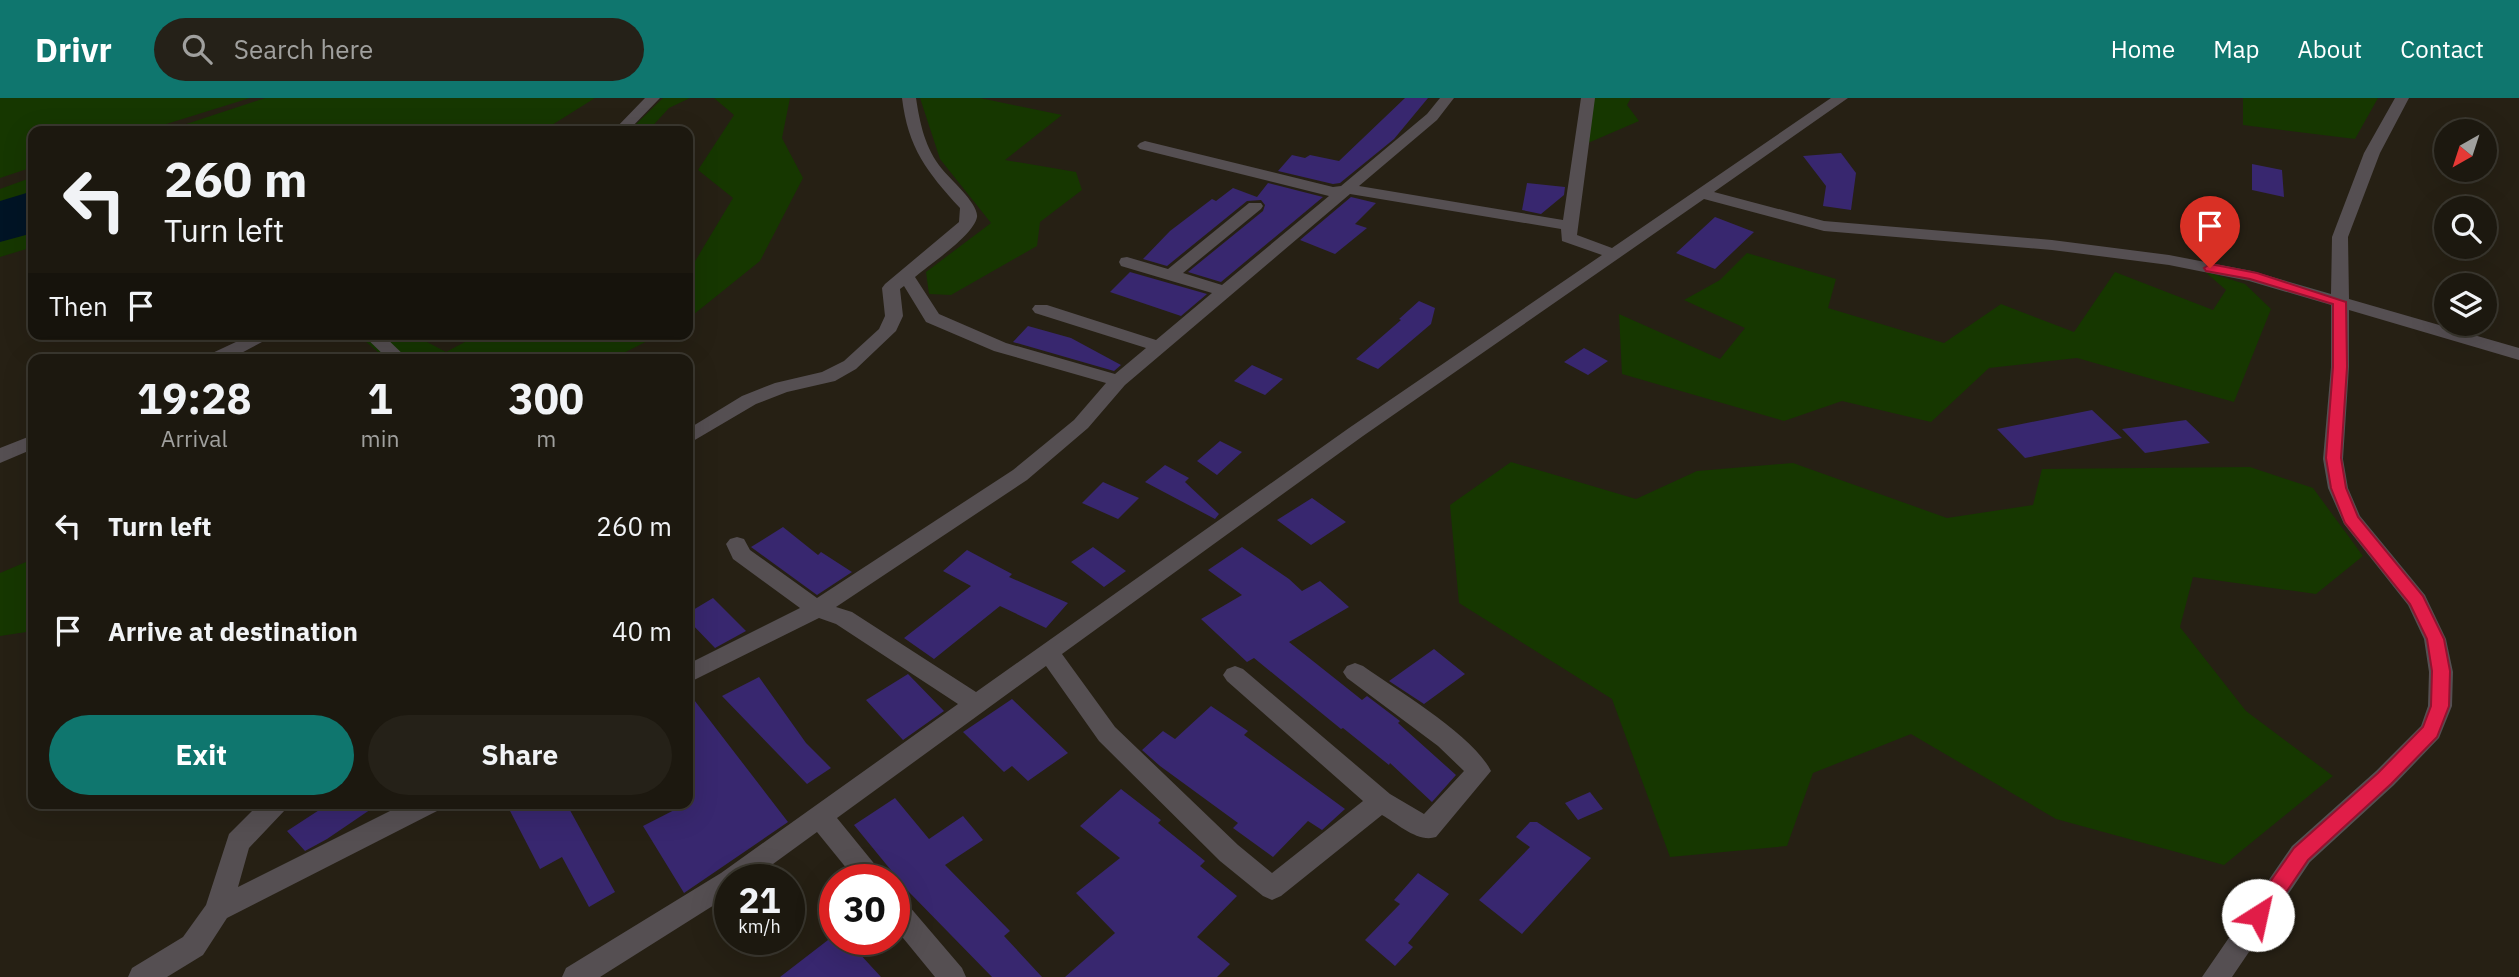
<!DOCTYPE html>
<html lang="en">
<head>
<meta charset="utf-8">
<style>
  :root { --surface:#1c180f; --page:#252118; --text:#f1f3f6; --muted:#a0a09e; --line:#3a372f; --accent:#0f766e }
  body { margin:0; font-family:"IBM Plex Sans",sans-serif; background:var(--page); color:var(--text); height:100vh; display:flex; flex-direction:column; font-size:26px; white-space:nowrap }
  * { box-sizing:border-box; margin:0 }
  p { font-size:23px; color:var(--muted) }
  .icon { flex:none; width:38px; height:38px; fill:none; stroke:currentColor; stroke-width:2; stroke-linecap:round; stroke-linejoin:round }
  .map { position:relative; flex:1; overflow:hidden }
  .side { position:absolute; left:28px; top:256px; width:665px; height:455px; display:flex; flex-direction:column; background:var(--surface); border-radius:14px; box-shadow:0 7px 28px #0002,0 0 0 2px var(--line) }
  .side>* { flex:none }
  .hud { position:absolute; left:28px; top:28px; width:665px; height:214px; border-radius:14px; box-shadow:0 7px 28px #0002,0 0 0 2px var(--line); background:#1c180f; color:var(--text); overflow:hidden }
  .needle { width:46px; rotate:219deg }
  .controls { position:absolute; left:2434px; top:21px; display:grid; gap:14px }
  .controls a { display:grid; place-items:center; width:63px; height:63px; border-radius:50%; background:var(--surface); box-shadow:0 7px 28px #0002,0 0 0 2px var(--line); font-size:35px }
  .speed { position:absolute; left:714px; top:766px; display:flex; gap:14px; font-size:35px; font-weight:700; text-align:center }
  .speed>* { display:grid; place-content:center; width:91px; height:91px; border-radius:50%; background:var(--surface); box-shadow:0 7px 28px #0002,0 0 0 2px var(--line); line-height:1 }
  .speed small { font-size:18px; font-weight:400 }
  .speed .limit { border:10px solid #d22; background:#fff; color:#111 }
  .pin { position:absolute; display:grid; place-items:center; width:60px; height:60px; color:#fff; margin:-72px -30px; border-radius:50% 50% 50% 0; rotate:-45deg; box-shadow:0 0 7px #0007 }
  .pin .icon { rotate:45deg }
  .me { position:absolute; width:77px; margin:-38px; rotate:35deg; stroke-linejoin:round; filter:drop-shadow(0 0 5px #0008) }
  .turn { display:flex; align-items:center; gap:24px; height:147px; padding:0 21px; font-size:32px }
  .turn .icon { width:91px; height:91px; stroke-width:2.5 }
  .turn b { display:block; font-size:49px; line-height:60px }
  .then { display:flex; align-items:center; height:66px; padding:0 21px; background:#0003; gap:14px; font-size:26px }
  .eta { display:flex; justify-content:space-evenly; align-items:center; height:119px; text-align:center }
  .eta b { font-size:42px; font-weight:700; line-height:49px }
  .primary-button { display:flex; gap:14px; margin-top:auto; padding:14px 21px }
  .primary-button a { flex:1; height:80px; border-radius:42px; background:var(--accent); color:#fff; font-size:28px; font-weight:700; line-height:80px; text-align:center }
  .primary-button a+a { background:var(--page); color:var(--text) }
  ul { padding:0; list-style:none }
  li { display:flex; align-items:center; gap:21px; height:105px; padding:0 21px }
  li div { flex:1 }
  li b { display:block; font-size:26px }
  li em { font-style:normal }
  header { display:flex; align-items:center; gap:42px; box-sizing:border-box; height:98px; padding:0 35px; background:var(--accent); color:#fff }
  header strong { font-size:33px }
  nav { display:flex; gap:38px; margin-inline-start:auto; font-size:24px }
  .search { width:490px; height:63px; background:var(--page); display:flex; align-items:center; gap:18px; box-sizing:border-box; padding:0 24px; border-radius:38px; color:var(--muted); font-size:26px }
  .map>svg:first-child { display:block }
</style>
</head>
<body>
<header>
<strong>Drivr</strong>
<div class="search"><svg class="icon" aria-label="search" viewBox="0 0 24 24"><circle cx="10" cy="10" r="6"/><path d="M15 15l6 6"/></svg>Search here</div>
<nav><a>Home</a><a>Map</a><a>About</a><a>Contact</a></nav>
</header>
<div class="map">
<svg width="2519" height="879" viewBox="0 0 2519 879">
  <rect width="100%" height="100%" fill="#262014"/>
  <path fill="#163700" d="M0,0H250L144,33H33V69L0,80Z
    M265,0H595L552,27L525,33H165Z
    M663,0H690L669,10L648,33H629Z
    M714,0H790L782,40L803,80L760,163L688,221V175L733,100L698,72L734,17Z
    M920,0H980L1062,17L1005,62L1076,74L1082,92L1040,124L1037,148L951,197L929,196L926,174L991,125L940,61Z
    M1589,0H1631L1627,7L1639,23L1588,45Z
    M2243,0H2378L2355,41L2243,27Z
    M33,79V149L0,159V91Z
    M1747,155L1836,181L1828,210L1944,245L2001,206L2074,234L2115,174L2213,212L2226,192L2204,173L2245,186L2271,211L2234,304L2077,260L1989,270L1931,324L1842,303L1784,323L1622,276L1619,216L1720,261L1745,230L1684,202L1720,182Z
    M357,236H412L446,254L480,236H661L612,261H386Z
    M1511,364L1636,401L1697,373L1793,365L1947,420L2033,407L2042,371L2250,369L2313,390L2363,458L2316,496L2193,479L2180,529L2246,613L2333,678L2224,767L2056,721L1911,636L1813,675L1787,748L1670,759L1612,601L1459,505L1450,407Z
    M33,461V533L0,538V475Z"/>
  <path fill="#001425" d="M33,93V135L0,144V103Z"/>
  <path fill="#38276f" d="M1405,0H1428L1394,41L1340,85L1333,86L1278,73L1292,57L1305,60L1310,57L1339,63Z
    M1841,55L1856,75L1851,112L1823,108L1826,88L1803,58Z
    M2252,66L2282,72L2284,99L2252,92Z
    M1268,85L1323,99L1221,184L1188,174L1263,113L1265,107L1261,102L1247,103L1167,168L1143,161L1170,133L1212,101L1216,103L1233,90L1257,99Z
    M1527,85L1565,89L1564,97L1541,116L1522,112Z
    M1351,99L1376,105L1355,126L1367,130L1335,156L1300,142Z
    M1715,119L1754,134L1715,171L1676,155Z
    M1130,174L1207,196L1181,218L1110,194Z
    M1419,203L1435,210L1431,226L1378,271L1356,261L1401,222L1399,221Z
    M1028,228L1071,240L1121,267L1114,273L1013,244Z
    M1584,250L1608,263L1588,277L1564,264Z
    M1252,267L1283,281L1265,297L1234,283Z
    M2092,312L2122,340L2025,360L1997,331Z
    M2186,322L2210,345L2145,355L2122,331Z
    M1220,343L1242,354L1217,377L1197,363Z
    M1165,367L1189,380L1185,384L1219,416L1215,421L1145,384Z
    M1103,384L1139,400L1118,421L1082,405Z
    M1312,400L1346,424L1311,447L1277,422Z
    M783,429L818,457L821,454L852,474L817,497L751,449Z
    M1093,449L1126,473L1104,489L1071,464Z
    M1242,449L1289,481L1302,493L1320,483L1349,509L1289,544L1362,602L1367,598L1400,623L1398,625L1456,677L1432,704L1390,665L1389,667L1343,630L1341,631L1254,560L1247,564L1201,521L1242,497L1208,472Z
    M967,452L1012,476L1009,479L1068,505L1046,530L1000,508L934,561L904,540L971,488L943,473Z
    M713,500L746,533L715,550L688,522V515Z
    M1434,551L1465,576L1424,606L1389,583Z
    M908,576L944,613L903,642L866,602Z
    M759,579L806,645L831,670L807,686L722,598Z
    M688,594L788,724L684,795L643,728L688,705Z
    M1012,601L1068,655L1028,683L1012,668L1004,674L963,634Z
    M1211,608L1248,633L1244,637L1345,711L1322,732L1308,723L1273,759L1233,730L1238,725L1160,668L1142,652L1163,633L1175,641Z
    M1121,691L1161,722L1158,725L1205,763L1200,768L1237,798L1197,839L1230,866L1217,879H1065L1115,835L1076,795L1120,760L1080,728Z
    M1590,694L1603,711L1578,722L1565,705Z
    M895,700L929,741L963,718L983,742L945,767L1010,833L1004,838L1042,879H992L908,793L854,727Z
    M330,705H380L327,741L305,753L287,733Z
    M506,705H566L615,794L589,809L562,759L540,771Z
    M1530,724H1537L1591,760L1522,836L1479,802L1530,749L1516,739Z
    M1418,775L1449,796L1408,845L1413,849L1395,868L1365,842L1400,806L1394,802Z
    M828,842H847L881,879H780Z"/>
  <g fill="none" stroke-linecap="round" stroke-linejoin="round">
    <path fill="#554f52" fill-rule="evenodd" d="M645,0H660L628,33H613Z
      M902,0H916C920,26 925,50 942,71C950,81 979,106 977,119C974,137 929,167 915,179L939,216L1006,245L1115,276L1146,250L1035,215L1032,211L1035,207H1047L1156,242L1212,195L1121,168L1119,164L1121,160L1127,159L1168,171L1249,105H1261L1263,108L1261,111L1183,175L1222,187L1329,98L1140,51L1137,48L1140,45L1145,43L1333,89L1341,88L1427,16L1440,0H1454L1437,22L1359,88L1563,122L1581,0H1595L1577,137L1612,150L1831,0H1848L1714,94L1824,123L2052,142L2169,157L2252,173L2331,196L2332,139L2364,55L2395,0H2409L2380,55L2348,139L2349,201L2519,250V262L2349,212V269L2343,361L2348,390L2360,418L2425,497L2446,541L2453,574L2452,608L2439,640L2394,687L2310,764L2232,879H2202L2292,748L2376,673L2421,628L2428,608L2429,574L2424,541L2408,507L2344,426L2328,390L2323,361L2331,269V207L2249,183L2169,167L2052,152L1824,133L1704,101L1363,338L1062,556L1115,629L1238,747L1272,775L1363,703L1227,583L1223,577L1227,571L1235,568L1243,571L1390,696L1424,716L1464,673L1438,648L1347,580L1343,574L1347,568L1355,565L1363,568C1397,592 1473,637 1491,673L1436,739C1418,745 1398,726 1382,717L1281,798L1272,802L1263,798L1220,763L1099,643L1046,568L837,720L881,774L885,782H856L817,734L751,782H730V797L600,879H562L566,870L721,775L958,606L836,526L819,520L688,585V566L800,510L733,461L726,446L730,441L737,439L744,441L750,452L817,500L1013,372L1074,322L1106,285L994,253L926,224L904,188L900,191L903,218L896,233L856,271L835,283L787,294L756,306L688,346V331L742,298L775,285L822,274L844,263L879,231L885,218L882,190L885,186L959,124L960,110C927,74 908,50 902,0ZM1350,96L1561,131L1562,143L1602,157L1349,330L976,594L852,514L836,509L1027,382L1088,330L1125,287Z
      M253,236H277L230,261H205L208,257Z
      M362,236H382L408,261H388Z
      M33,337V351L0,365V350Z
      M260,705H288L285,712L249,750L238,789L406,705H442L439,712L227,820L203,857L167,879H128L132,870L183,839L206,807L229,736Z
      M894,797L903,801L962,870L966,879H935L894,829Z"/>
  </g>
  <path fill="#e11d48" stroke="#92132f" stroke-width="2" d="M2210,166L2257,175L2346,204L2347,269L2341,360L2346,390L2358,419L2423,498L2444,541L2450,573L2449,608L2437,639L2391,686L2308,762L2266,824L2258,827L2251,824L2248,817L2251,811L2294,750L2378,675L2423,629L2431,608L2432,573L2427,541L2410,506L2345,425L2331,390L2326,360L2333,269V206L2250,181L2206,173L2204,170Z"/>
</svg>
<div class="controls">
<a><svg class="needle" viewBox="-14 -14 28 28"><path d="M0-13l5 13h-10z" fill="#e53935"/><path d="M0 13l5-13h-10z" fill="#a0a09e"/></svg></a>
<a><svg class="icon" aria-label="search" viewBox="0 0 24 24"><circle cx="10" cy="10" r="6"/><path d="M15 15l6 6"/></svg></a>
<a><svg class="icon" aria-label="layers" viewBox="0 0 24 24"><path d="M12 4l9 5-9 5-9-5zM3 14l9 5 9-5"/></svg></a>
</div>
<div class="speed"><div>21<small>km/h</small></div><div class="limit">30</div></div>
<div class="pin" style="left:2210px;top:170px;background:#d93025"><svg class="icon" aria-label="arrive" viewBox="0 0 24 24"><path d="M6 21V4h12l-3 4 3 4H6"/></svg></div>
<svg class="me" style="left:2258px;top:817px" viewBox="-20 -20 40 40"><circle r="19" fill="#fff"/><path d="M0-13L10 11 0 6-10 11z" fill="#e11d48"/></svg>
<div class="hud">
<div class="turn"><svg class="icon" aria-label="left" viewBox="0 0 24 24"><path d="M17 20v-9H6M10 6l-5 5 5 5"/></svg><div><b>260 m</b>Turn left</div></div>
<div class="then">Then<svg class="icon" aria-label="arrive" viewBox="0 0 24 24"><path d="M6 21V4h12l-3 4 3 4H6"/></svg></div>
</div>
<section class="side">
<div class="eta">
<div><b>19:28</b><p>Arrival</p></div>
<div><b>1</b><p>min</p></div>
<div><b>300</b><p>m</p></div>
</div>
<ul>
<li><svg class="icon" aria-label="left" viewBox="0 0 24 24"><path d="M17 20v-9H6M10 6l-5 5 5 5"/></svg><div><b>Turn left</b></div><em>260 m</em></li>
<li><svg class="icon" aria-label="arrive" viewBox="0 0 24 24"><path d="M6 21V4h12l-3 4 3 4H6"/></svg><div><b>Arrive at destination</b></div><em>40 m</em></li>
</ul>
<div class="primary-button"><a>Exit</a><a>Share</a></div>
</section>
</div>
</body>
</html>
